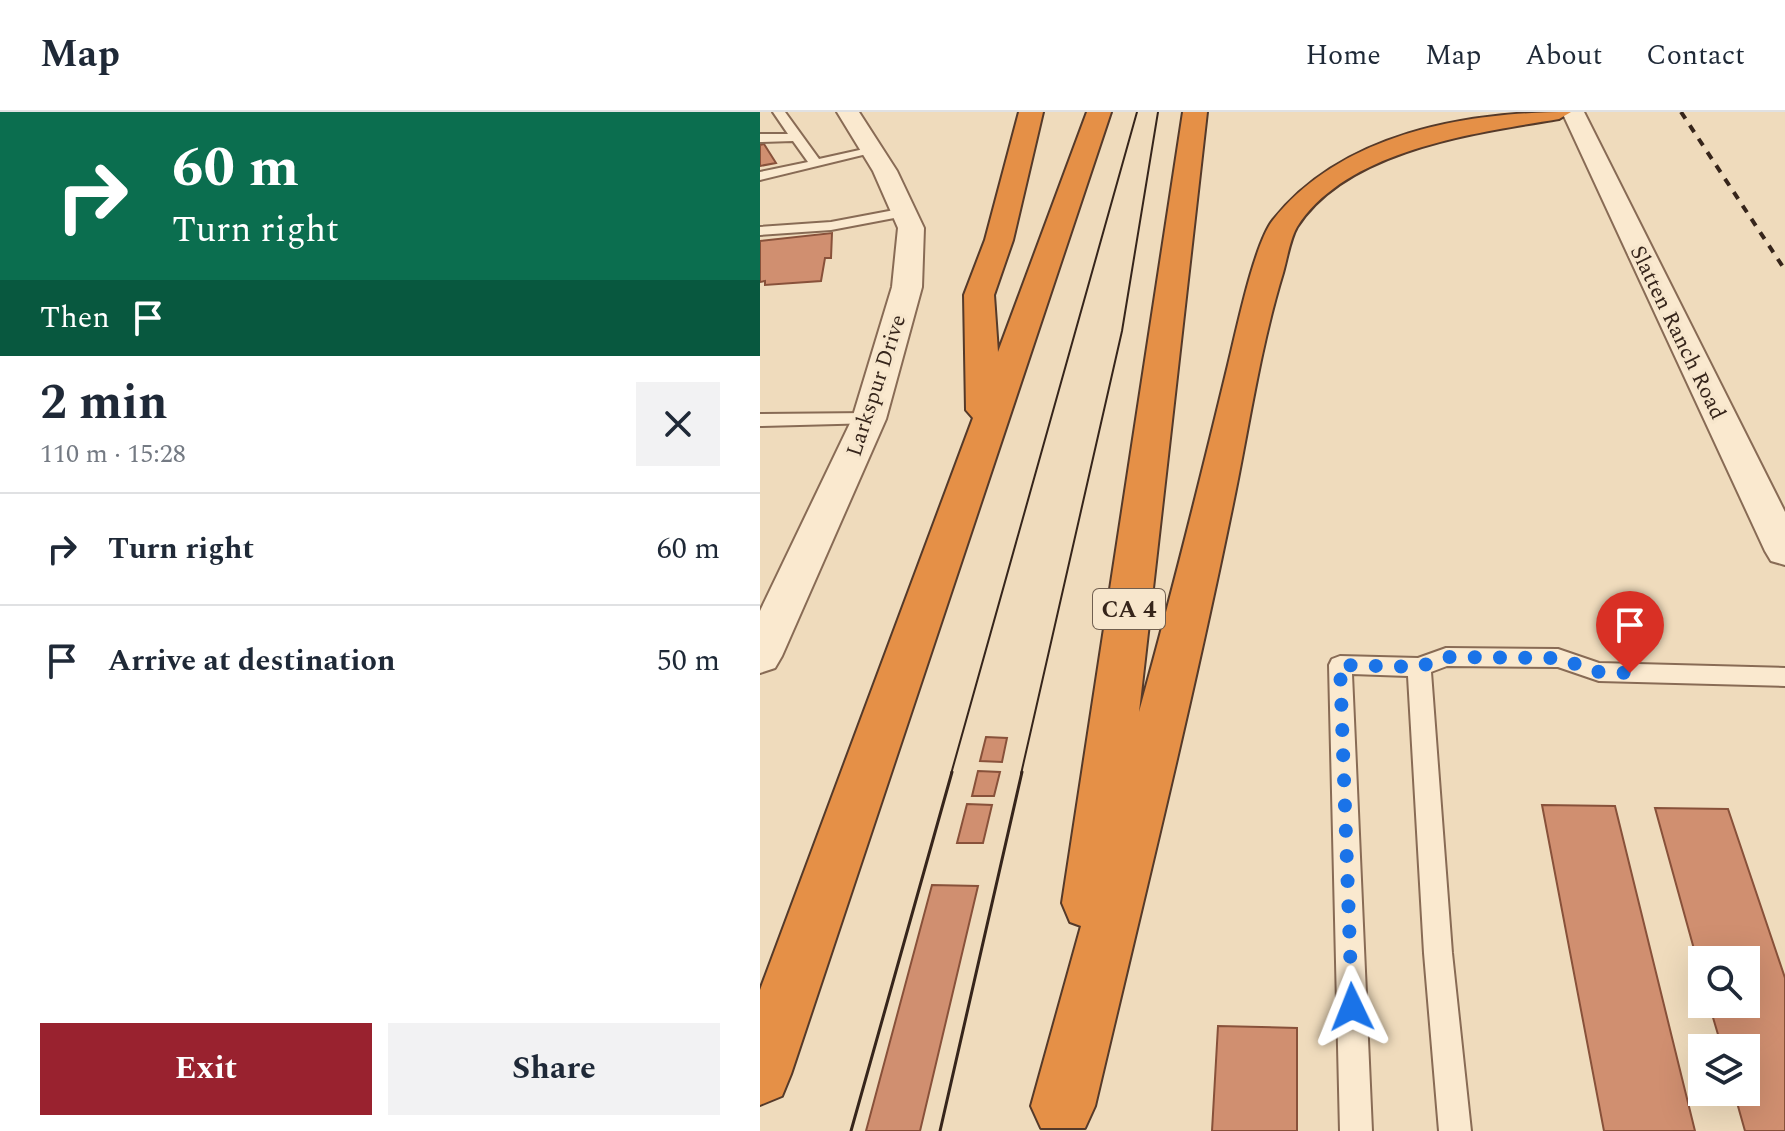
<!DOCTYPE html>
<html lang="en">
<head>
<meta charset="utf-8">
<style>
  :root { --surface:#fff; --page:#f2f2f3; --text:#1f2937; --muted:#747a83; --line:#e0e1e3; --accent:#99222f }
  body { margin:0; font-family:Spectral,serif; background:var(--page); color:var(--text); height:100vh; display:flex; flex-direction:column; font-size:30px; white-space:nowrap }
  * { box-sizing:border-box; margin:0 }
  p { font-size:26px; color:var(--muted) }
  .icon { flex:none; width:44px; height:44px; fill:none; stroke:currentColor; stroke-width:2; stroke-linecap:round; stroke-linejoin:round }
  .map { position:relative; flex:1; overflow:hidden }
  .drawer { display:flex; flex-direction:column; background:var(--surface); width:760px }
  .drawer>* { flex:none }
  .hud { background:#0b6e4f; color:#fff; overflow:hidden }
  .buttons { position:absolute; left:928px; top:834px; display:grid; gap:16px }
  .buttons a { display:grid; place-items:center; width:72px; height:72px; border-radius:0px; background:var(--surface); box-shadow:0 8px 32px #0002; font-size:40px }
  .pin { position:absolute; display:grid; place-items:center; width:68px; height:68px; color:#fff; margin:-82px -34px; border-radius:50% 50% 50% 0; rotate:-45deg; box-shadow:0 0 8px #0007 }
  .pin .icon { rotate:45deg }
  .me { position:absolute; width:88px; margin:-44px; rotate:358deg; stroke-linejoin:round; filter:drop-shadow(0 0 6px #0008) }
  .turn { display:flex; align-items:center; gap:28px; height:168px; padding:0 40px; font-size:36px }
  .turn .icon { width:104px; height:104px; stroke-width:2.5 }
  .turn b { display:block; font-size:56px; line-height:68px }
  .then { display:flex; align-items:center; height:76px; padding:0 40px; background:#0003; gap:16px; font-size:30px }
  .round { display:grid; place-items:center; flex:none; width:84px; height:84px; border-radius:0px; background:var(--page) }
  .head { display:flex; align-items:center; justify-content:space-between; height:136px; padding:0 40px }
  h1 { font-size:48px; font-weight:700; line-height:60px }
  .cta { display:flex; gap:16px; margin-top:auto; padding:16px 40px }
  .cta a { flex:1; height:92px; border-radius:0px; background:var(--accent); color:#fff; font-size:32px; font-weight:700; line-height:92px; text-align:center }
  .cta a+a { background:var(--page); color:var(--text) }
  ul { padding:0; list-style:none }
  li { display:flex; align-items:center; gap:24px; height:112px; padding:0 40px; border-top:2px solid var(--line) }
  li div { flex:1 }
  li b { display:block; font-size:30px }
  li em { font-style:normal }
  header { display:flex; align-items:center; gap:48px; box-sizing:border-box; height:112px; padding:0 40px; background:var(--surface); border-bottom:2px solid var(--line) }
  header strong { font-size:38px }
  nav { display:flex; gap:44px; margin-inline-start:auto; font-size:28px }
  main { display:flex; flex:1; min-height:0 }
  .map>svg:first-child { display:block }
</style>
</head>
<body>
<header>
<strong>Map</strong>
<nav><a>Home</a><a>Map</a><a>About</a><a>Contact</a></nav>
</header>
<main>
<section class="drawer">
<div class="hud">
<div class="turn"><svg class="icon" aria-label="right" viewBox="0 0 24 24"><path d="M7 20v-9h11M14 6l5 5-5 5"/></svg><div><b>60 m</b>Turn right</div></div>
<div class="then">Then<svg class="icon" aria-label="arrive" viewBox="0 0 24 24"><path d="M6 21V4h12l-3 4 3 4H6"/></svg></div>
</div>
<div class="head"><div><h1>2 min</h1><p>110 m · 15:28</p></div><a class="round"><svg class="icon" aria-label="close" viewBox="0 0 24 24"><path d="M6 6l12 12M18 6L6 18"/></svg></a></div>
<ul>
<li><svg class="icon" aria-label="right" viewBox="0 0 24 24"><path d="M7 20v-9h11M14 6l5 5-5 5"/></svg><div><b>Turn right</b></div><em>60 m</em></li>
<li><svg class="icon" aria-label="arrive" viewBox="0 0 24 24"><path d="M6 21V4h12l-3 4 3 4H6"/></svg><div><b>Arrive at destination</b></div><em>50 m</em></li>
</ul>
<div class="cta"><a>Exit</a><a>Share</a></div>
</section>
<div class="map">
<svg width="1025" height="1019" viewBox="0 0 1025 1019">
  <rect width="100%" height="100%" fill="#efdbbc"/>
  <path fill="#d08f70" stroke="#88513a" stroke-width="2" d="M4,32L16,51L0,54V33Z
    M72,121L71,146H65L61,169L5,173V169L0,170V129Z
    M226,625L247,626L242,650L220,649Z
    M218,659L240,660L234,684H212Z
    M207,692L232,693L223,731H197Z
    M782,693L855,694L935,1019H844Z
    M895,696L968,697L1025,866V1019H985L974,980H986V936H962L949,892H986V848H942V866Z
    M172,773L218,774L160,1019H106Z
    M458,914L537,916V1019H452Z"/>
  <g fill="none" stroke-linecap="round" stroke-linejoin="round">
    <g stroke="#886b55" stroke-width="4">
      <path id="service" d="M13,0H25L59,47L113,35L119,39L0,68V60L48,50L33,29L0,30V22H28Z
        M145,96L152,100L150,103L71,118L0,123V115L71,110Z
        M109,301L118,307L115,311L0,314V302Z
        M686,536L798,537L839,551L1025,556V574L839,569L798,555L687,554L671,560L692,841L711,1019H679L664,841L648,564L592,562L612,1019H580L569,553L572,547L580,544L658,546Z"/>
    </g>
    <g stroke="#886b55" stroke-width="4">
      <path id="minor" d="M77,0H99L137,59L164,116L162,175L126,307L22,544L15,556L0,561V499L92,307L132,175L138,116L113,59Z
        M802,0H824L1025,400V453L1011,449L1005,439Z"/>
    </g>
    <g stroke="#553a2a" stroke-width="4">
      <path id="motorway" d="M259,0H283L253,128L234,183L238,240L327,0H351L31,962L22,984L0,993V878L213,306L206,298L204,183L225,128Z
        M423,0H447L379,600C411,485 440,369 468,253C476,221 494,132 513,108C582,21 706,0 811,0L799,7C716,21 587,37 537,115C530,127 527,147 523,161C500,236 489,315 473,392C432,593 382,794 335,994L325,1016H281L271,994L321,814L310,810L302,791Z"/>
    </g>
    <use href="#service" fill="#fae9cf" fill-rule="evenodd"/>
    <use href="#minor" fill="#fae9cf" fill-rule="evenodd"/>
    <use href="#motorway" fill="#e59047" fill-rule="evenodd"/>
    <path stroke="#36251b" stroke-width="2" d="M191,662L377,0
      M261,662L362,219L398,0"/>
    <path stroke="#36251b" stroke-width="3" d="M91,1019L192,660
      M180,1019L262,660"/>
    <path stroke="#36251b" stroke-width="4" stroke-dasharray="8 8" stroke-linecap="butt" d="M921,0L1025,158"/>
  </g>
  <g fill="none" stroke-linecap="round" stroke-linejoin="round">
    <path stroke="#1a73e8" stroke-width="14" stroke-dasharray="0 25.2" d="M592,895L580,553L659,555L686,545L798,546L839,560L870,561"/>
  </g>
  <g text-anchor="middle" stroke-width="7" stroke-linejoin="round" paint-order="stroke">
    <g font-size="22" fill="#36251b" stroke="#f7e6cc">
      <text transform="translate(919 220) rotate(64)" y="8">Slatten Ranch Road</text>
      <text transform="translate(115 273) rotate(-72)" y="8">Larkspur Drive</text>
    </g>
    <rect fill="#f7e6cc" stroke="#705f50" stroke-width="2" x="333" y="477" width="72" height="40" rx="6"/>
    <g font-size="24" font-weight="bold" fill="#36251b">
      <text x="369" y="505">CA 4</text>
    </g>
  </g>
</svg>
<div class="buttons">
<a><svg class="icon" aria-label="search" viewBox="0 0 24 24"><circle cx="10" cy="10" r="6"/><path d="M15 15l6 6"/></svg></a>
<a><svg class="icon" aria-label="layers" viewBox="0 0 24 24"><path d="M12 4l9 5-9 5-9-5zM3 14l9 5 9-5"/></svg></a>
</div>
<div class="pin" style="left:870px;top:561px;background:#d93025"><svg class="icon" aria-label="arrive" viewBox="0 0 24 24"><path d="M6 21V4h12l-3 4 3 4H6"/></svg></div>
<svg class="me" style="left:592px;top:895px" viewBox="-20 -20 40 40"><path d="M0-17L14 15 0 8-14 15z" fill="#1a73e8" stroke="#fff" stroke-width="4"/></svg>
</div>
</main>
</body>
</html>
